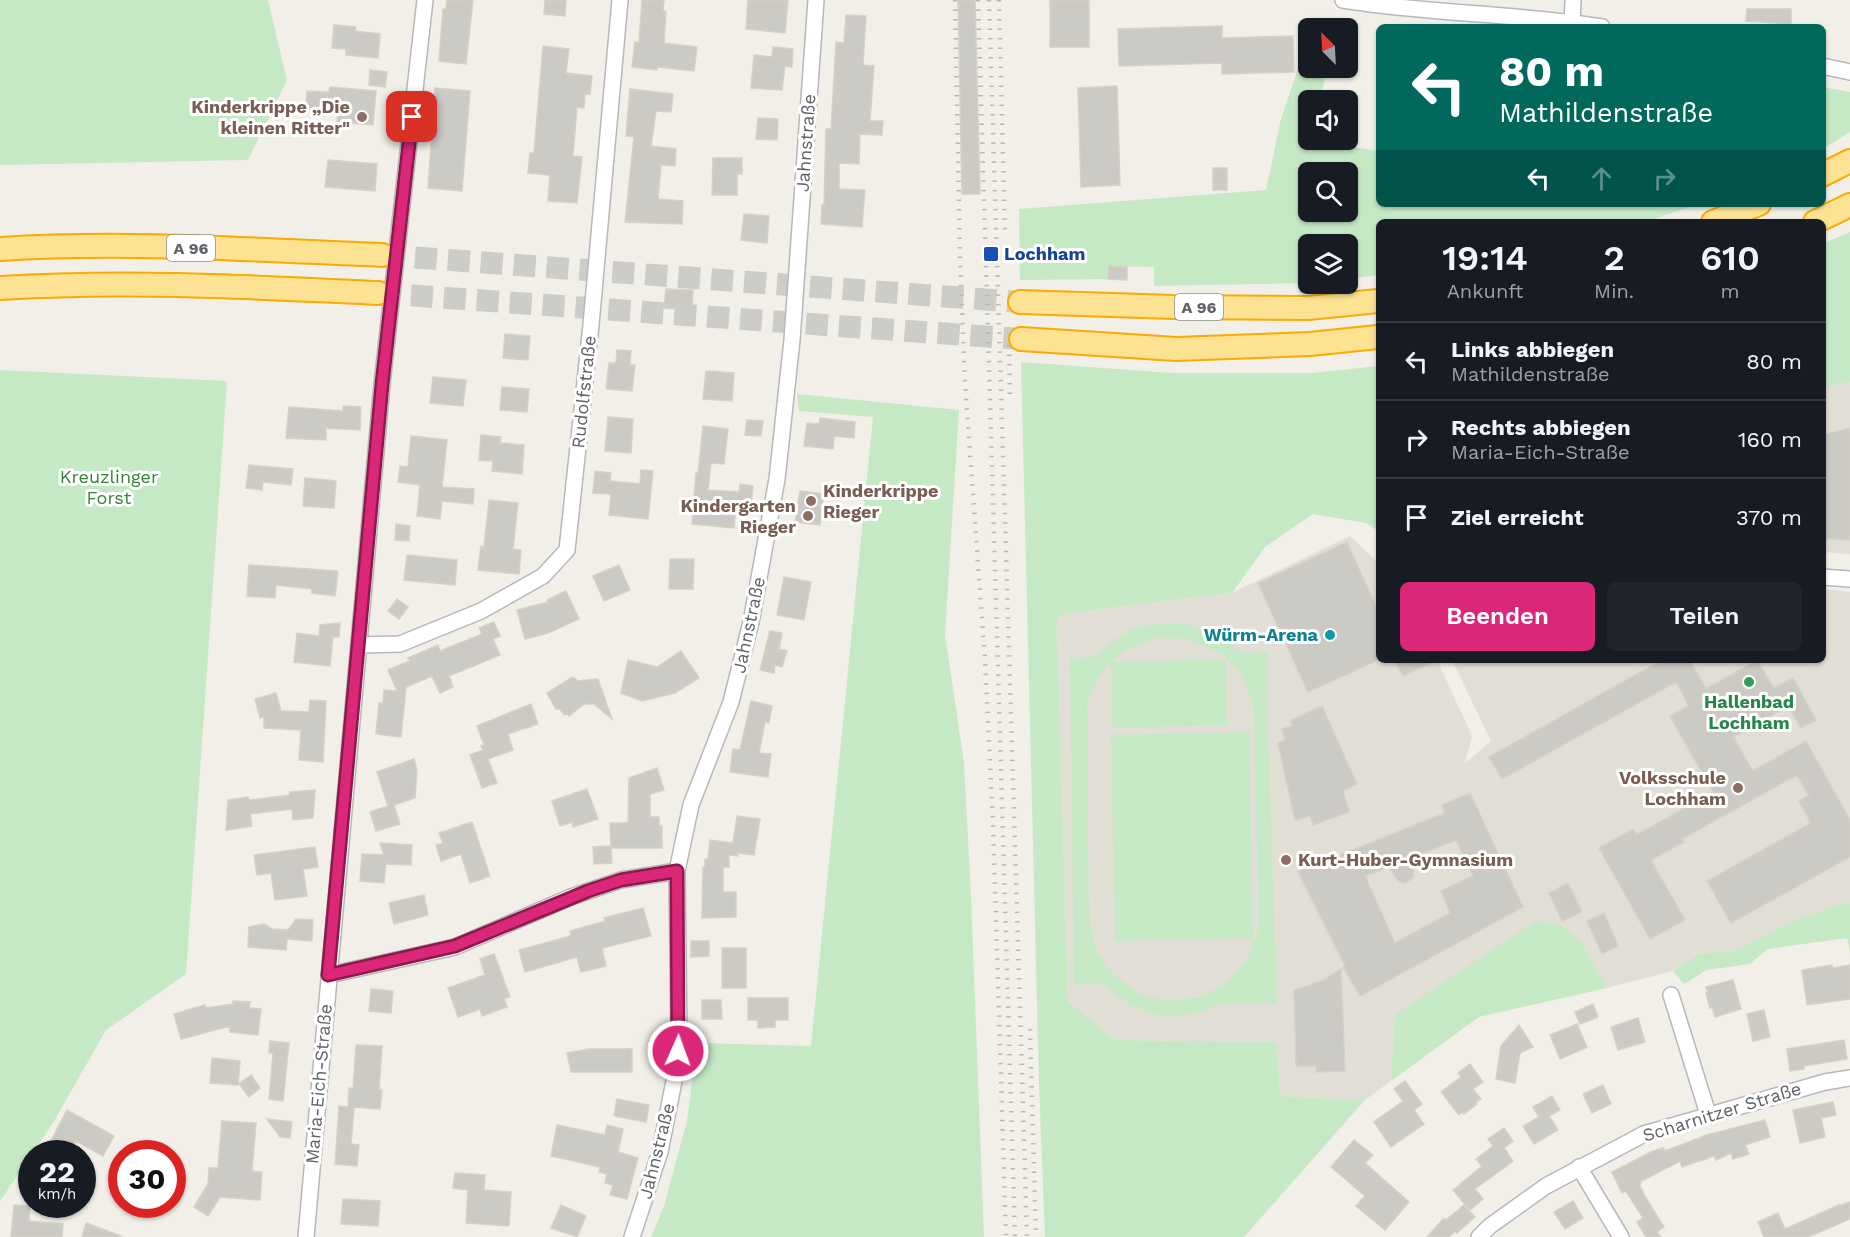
<!DOCTYPE html>
<html lang="de">
<head>
<meta charset="utf-8">
<style>
  :root { --surface:#171b24; --page:#20242c; --text:#f1f3f6; --muted:#9ea1a6; --line:#363941; --accent:#db2777 }
  body { margin:0; font-family:"Work Sans",sans-serif; background:var(--page); color:var(--text); height:100vh; display:flex; flex-direction:column; font-size:22px; white-space:nowrap }
  * { box-sizing:border-box; margin:0 }
  p { font-size:20px; color:var(--muted) }
  .icon { flex:none; width:33px; height:33px; fill:none; stroke:currentColor; stroke-width:2; stroke-linecap:round; stroke-linejoin:round }
  .map { position:relative; flex:1; overflow:hidden }
  .sheet { position:absolute; left:1376px; top:219px; width:450px; height:444px; display:flex; flex-direction:column; background:var(--surface); border-radius:9px; box-shadow:0 2px 4px #0004 }
  .sheet>* { flex:none }
  .guide { position:absolute; left:1376px; top:24px; width:450px; height:183px; border-radius:9px; box-shadow:0 2px 4px #0004; background:#00695c; color:#fff; overflow:hidden }
  .needle { width:39px; rotate:336deg }
  .tools { position:absolute; left:1298px; top:18px; display:grid; gap:12px }
  .tools a { display:grid; place-items:center; width:60px; height:60px; border-radius:9px; background:var(--surface); box-shadow:0 2px 4px #0004; font-size:30px }
  .speed { position:absolute; left:18px; top:1140px; display:flex; gap:12px; font-size:30px; font-weight:700; text-align:center }
  .speed>* { display:grid; place-content:center; width:78px; height:78px; border-radius:50%; background:var(--surface); box-shadow:0 2px 4px #0004; line-height:1 }
  .speed small { font-size:15px; font-weight:400 }
  .speed .limit { border:9px solid #d22; background:#fff; color:#111 }
  .pin { position:absolute; display:grid; place-items:center; width:51px; height:51px; color:#fff; margin:-26px; border-radius:12px; box-shadow:0 3px 9px #0006 }
  .me { position:absolute; width:66px; margin:-33px; rotate:2deg; stroke-linejoin:round; filter:drop-shadow(0 0 4px #0008) }
  .turn { display:flex; align-items:center; gap:21px; height:126px; padding:0 24px; font-size:27px }
  .turn .icon { width:78px; height:78px; stroke-width:2.5 }
  .turn b { display:block; font-size:42px; line-height:51px }
  .lanes { display:flex; align-items:center; height:57px; padding:0 24px; background:#0003; justify-content:center; gap:30px; direction:ltr }
  .lanes .off { opacity:.35 }
  .eta { display:flex; justify-content:space-evenly; align-items:center; height:102px; text-align:center }
  .eta b { font-size:36px; font-weight:600; line-height:42px }
  .cta { display:flex; gap:12px; margin-top:auto; padding:12px 24px }
  .cta a { flex:1; height:69px; border-radius:9px; background:var(--accent); color:#fff; font-size:24px; font-weight:600; line-height:69px; text-align:center }
  .cta a+a { background:var(--page); color:var(--text) }
  ul { padding:0; list-style:none }
  li { display:flex; align-items:center; gap:18px; height:78px; padding:0 24px; border-top:2px solid var(--line) }
  li div { flex:1 }
  li b { display:block; font-size:22px }
  li em { font-style:normal }
  .map>svg:first-child { display:block }
</style>
</head>
<body>
<div class="map">
<svg width="1850" height="1237" viewBox="0 0 1850 1237">
  <rect width="100%" height="100%" fill="#f1efe8"/>
  <path fill="#e1ded6" d="M1850,382V554L1823,552L1822,387Z
    M1350,536L1378,563V660H1437L1472,736L1465,763L1491,741L1452,660H1822L1823,589L1850,592V903H1842L1797,919L1736,950L1698,954L1673,971L1607,988L1583,944L1395,1015L1391,1081L1365,1100L1280,1096L1275,1042L1115,1040L1068,1001L1057,619L1062,614L1232,593Z"/>
  <path fill="#c5e8c5" fill-rule="evenodd" d="M0,0H268L287,80L248,160L0,165Z
    M1308,39V68H1327L1320,100H1308V140L1378,151V204H1698L1645,222H1378V275L1347,279V244H1308V283L1154,286V267L1109,266L1108,279L1020,280L1019,209L1266,190L1281,119ZM1308,172H1347V212H1308Z
    M1822,87L1850,92V132L1823,149Z
    M1850,232V382L1823,387V244Z
    M1021,362L1172,373H1312L1378,366V531L1366,523L1313,514L1265,547L1232,593L1062,614L1057,619L1068,1001L1115,1040L1276,1042L1280,1096L1365,1100L1244,1237H1045L1039,1084Z
    M0,370L227,381L186,974L106,1030L53,1123L0,1201Z
    M797,394L959,410L945,635L964,763L971,896L984,1237H651L664,1206L687,1121L697,1043L811,1046L873,417L799,411Z
    M1158,623L1187,624L1218,634L1242,653L1268,652V730L1277,1004H1218L1205,1011L1188,1015H1158L1131,1006L1101,983L1074,985L1070,659L1094,657L1114,640L1133,629ZM1158,638L1188,639L1221,653L1240,672L1254,708L1259,927L1249,956L1228,982L1198,998L1165,1000L1139,994L1111,972L1096,949L1089,919L1087,703L1099,676L1111,663L1113,728L1227,725L1226,659L1112,662C1123,648 1141,643 1158,638Z
    M1249,732L1253,938L1115,941L1111,735Z
    M1842,903H1850V953L1847,938L1768,949L1750,964L1707,970L1684,984L1673,971L1698,954L1736,950L1797,919Z
    M1536,921L1560,925L1583,944L1607,988L1479,1017L1391,1081L1395,1015Z"/>
  <path fill="#cccac5" stroke="#d6d1c6" stroke-width="1.5" fill-rule="evenodd" d="M447,0H473L466,64L439,61L442,20L443,9H446Z
    M545,0H566L565,16L544,14Z
    M642,0H664L663,11H666L664,43L697,47L694,71L657,67V70L632,67L635,42L639,43Z
    M748,0H788L785,33L746,29Z
    M958,0H975L980,194H962Z
    M1050,0H1089V47H1050Z
    M1747,9H1791V24L1746,21Z
    M846,15L866,16L863,65L874,66L870,121H883L882,135L860,134L859,164L839,163V189L865,190L862,227L821,224L822,205H824L826,129H831L836,42L844,43Z
    M334,25L356,27L355,31L380,34L378,58L346,55V49L332,48Z
    M1222,26V38L1293,36L1294,72L1222,74V63L1119,66L1118,29Z
    M543,46L569,49L566,73L592,76L590,94H585L584,108L577,107L573,156L582,157L577,203L548,201L550,175L528,173L530,153H534Z
    M773,47L793,49L792,67L785,66L782,90L751,88L754,55L772,57Z
    M370,70L387,72L385,87L369,85Z
    M1117,86L1120,185L1081,187L1078,88Z
    M330,87L376,91L373,125L337,122L338,111L306,109L307,91L329,92Z
    M435,88L470,91L462,191L428,188Z
    M630,89L673,94L671,112L656,111L651,146L676,149L675,166L661,165L658,199L683,201L682,224L625,222L634,137L626,136Z
    M758,118L778,119L777,140L756,139Z
    M713,158H742V174H737V195H712Z
    M328,160L377,164L375,191L325,187Z
    M1213,168H1227V190H1213Z
    M744,214L769,216L767,243L741,240Z
    M1109,266L1127,267V280L1108,279Z
    M666,289L693,290L692,310L664,308Z
    M505,334L530,336L528,360L503,358Z
    M617,350L631,351L630,365H635L632,391L606,389L609,363H616Z
    M706,371L734,373L732,401L703,399Z
    M433,377L466,380L463,406L430,403Z
    M502,387L529,389L527,412L500,410Z
    M343,406L361,407L360,430L326,428V440L286,438L289,407L343,411Z
    M608,417L633,419L631,453L605,451Z
    M820,418L855,422L854,438L834,436L833,449L804,446L807,423L819,424Z
    M747,420L763,421L761,436L745,435Z
    M703,426L728,429L724,464L711,463L708,490L739,492L740,484L753,486L751,507L736,506L734,528L692,524L696,473H698Z
    M1850,428V540L1822,538V435Z
    M481,435L501,437L500,443L524,445L522,474L492,471L493,461L479,460Z
    M411,436L447,440L442,487L474,489L473,504L442,501L440,519L417,516L420,485L398,482L400,466L408,467Z
    M249,465L293,469L291,485L263,482L262,490L246,488Z
    M641,470L653,471L648,519L609,515L611,494L593,493L595,471L611,473L610,481L640,484Z
    M305,478L336,481L334,508L303,506Z
    M800,491L824,494L820,525L795,522Z
    M489,500L518,503L513,549L521,550L519,574L478,570L481,546L484,547Z
    M396,524L410,526L409,541L395,540Z
    M1347,542L1378,611V660L1308,692L1258,583Z
    M407,555L457,560L455,585L404,580Z
    M670,559H694L693,589H669Z
    M249,565L338,571L335,596L312,593V589L276,585L275,598L247,596Z
    M619,565L630,590L604,601L593,576Z
    M784,577L811,582L804,620L777,615Z
    M566,591L579,619L548,633L525,639L517,610L548,602L547,600Z
    M397,599L408,607L399,619L388,611Z
    M494,622L500,636L493,639L500,655L449,676L453,687L440,693L432,676L406,687L401,737L376,734L379,703H383L384,690L397,691L388,670L410,661L408,658L438,645L440,651L482,634L479,628Z
    M340,623L339,637H333L330,666L294,662L297,633L319,636L320,625Z
    M770,631L782,633L779,649L787,651L782,667L775,665L774,673L760,670Z
    M681,651L699,678L675,693L642,701L621,693L628,660L657,667Z
    M1395,660H1436L1403,676Z
    M1662,660H1690L1706,689L1757,660L1774,688L1793,678L1816,720L1801,728L1788,706L1733,737L1753,771L1806,741L1850,820V857L1731,923L1707,881L1811,823L1799,801L1809,796L1797,775L1682,839L1684,842L1651,860L1685,920L1650,939L1599,848L1633,829L1637,835L1713,792L1670,716L1689,706L1676,682L1502,779L1489,757Z
    M573,677L578,681L598,679L612,719L594,704H584L569,716L568,714L564,715L560,709H556L547,693Z
    M276,693L281,711L309,712L310,700L326,701L323,762L299,760L301,730L264,728V717L260,718L255,699Z
    M751,701L772,706L769,723L765,722L759,753L771,754L768,777L730,772L733,749L740,750Z
    M531,704L538,724L508,734L513,750L488,759L497,783L482,788L470,755L483,750L481,746L484,745L477,726Z
    M1322,706L1357,784L1343,791L1349,812L1313,825L1310,816L1295,820L1278,743L1285,740L1282,729L1292,726L1291,720Z
    M414,759L417,770L415,798L394,805L400,824L376,831L370,812L388,806L377,772Z
    M657,768L664,790L650,794V817H659V826H662V848H611L610,823H628L629,778Z
    M587,789L598,819L573,827L572,822L560,826L552,801Z
    M315,790L313,818L293,820L292,809L250,814L252,826L226,830L228,800L248,797L249,800L290,795V792Z
    M1470,793L1523,907L1360,996L1343,967L1345,966L1298,872L1445,813L1442,805ZM1456,840L1473,876L1441,891L1450,913L1395,943L1365,876L1389,867L1398,881L1405,883L1413,878L1414,857Z
    M737,816L760,819L754,855L738,853V856L729,855V867H723V892H736V917L702,918L703,867H705V859H708L710,840L733,843Z
    M472,822L490,876L470,883L461,854L441,861L436,845L443,843L439,833Z
    M380,843L412,845L411,865L387,864L386,861L384,883L360,881L362,854L384,855Z
    M611,846L612,863L594,864L593,847Z
    M315,847L318,867L303,869L307,896L275,900L271,873L257,875L254,855Z
    M1568,883L1582,912L1562,921L1549,893Z
    M424,895L428,915L394,924L389,903Z
    M643,908L651,936L602,948L606,966L581,972L577,957L525,972L519,950L571,936L570,931L605,921L604,918Z
    M1604,913L1618,946L1602,954L1587,921Z
    M296,919L313,920L312,941L287,939L286,950L248,947L249,927L264,924L272,929L288,930Z
    M691,941H709V956L691,957Z
    M722,948H746V988H722Z
    M494,954L510,997L504,999L507,1007L482,1016L480,1009L458,1017L448,988L485,975L480,959Z
    M1832,965V968L1850,965V999L1807,1005L1802,970Z
    M1341,969L1345,1071L1316,1072V1066H1296L1294,990L1322,981Z
    M1733,980L1741,1009L1715,1017L1712,1007L1710,1008L1706,993L1708,992L1706,987Z
    M371,989L393,991L391,1013L369,1011Z
    M748,998H788V1020H775V1027L758,1028V1020H748Z
    M702,1000H721L722,1019H702Z
    M233,1001L250,1002L249,1008L261,1009L258,1035L230,1032V1026L181,1039L174,1014L205,1005L206,1008L233,1004Z
    M1593,1004L1598,1017L1580,1024L1575,1012Z
    M1764,1010L1770,1037L1753,1041L1747,1014Z
    M1638,1018L1645,1042L1618,1050L1611,1027Z
    M1577,1024L1587,1047L1560,1059L1550,1035Z
    M1519,1025L1533,1047L1520,1053L1515,1083L1496,1079L1501,1046Z
    M1844,1040L1847,1059L1804,1066V1069L1790,1071L1787,1049Z
    M270,1041L289,1043L283,1101L269,1099L273,1053H269Z
    M356,1045L382,1046L379,1090H382L380,1109L354,1107L351,1144L359,1145L357,1166L335,1164L339,1106L348,1107L349,1088L353,1089Z
    M588,1049H632V1072H571L567,1053Z
    M212,1058L240,1061L238,1085L210,1083Z
    M1470,1064L1483,1082L1473,1089L1481,1099L1476,1102L1477,1104L1464,1114L1463,1112L1459,1115L1441,1092L1461,1077L1458,1073Z
    M251,1075L260,1088L249,1097L239,1084Z
    M1405,1081L1422,1104L1414,1110L1424,1124L1391,1147L1374,1122L1403,1101L1394,1089Z
    M1603,1085L1611,1104L1592,1113L1583,1094Z
    M1552,1096L1560,1110L1549,1116L1558,1130L1534,1144L1523,1126L1539,1117L1533,1107Z
    M617,1099L649,1105L646,1122L614,1116Z
    M1833,1102L1836,1115L1821,1118L1825,1137L1800,1143L1793,1110Z
    M67,1110L114,1136L103,1156L76,1141L71,1152L51,1141Z
    M267,1119L292,1122L290,1138L280,1137Z
    M1765,1120L1770,1137L1745,1145L1749,1154L1733,1159L1731,1153L1716,1160L1714,1156L1682,1167L1680,1161L1640,1182L1641,1184H1639L1646,1198L1664,1227L1657,1232L1661,1237H1646L1637,1222L1643,1218L1626,1191L1622,1193L1612,1172L1651,1152L1663,1148L1665,1151L1707,1135Z
    M222,1121L256,1123L252,1171L262,1172L260,1200L220,1197L208,1216L194,1207L208,1184L209,1168H218Z
    M557,1125L605,1135L607,1125L623,1129L618,1152L638,1158L627,1199L610,1195L613,1185L605,1183L607,1174L599,1172L600,1167L551,1156Z
    M1504,1128L1513,1141L1504,1148L1513,1161L1475,1189L1483,1199L1470,1210L1453,1190L1482,1166L1476,1159L1493,1146L1488,1139Z
    M1354,1140L1373,1155L1365,1163L1409,1202L1385,1230L1356,1206L1365,1196L1331,1167Z
    M455,1173L485,1175L484,1190L511,1192L509,1226L466,1223L468,1190L453,1188Z
    M343,1199L380,1201L378,1226L341,1224Z
    M1573,1201L1583,1218L1565,1229L1554,1212Z
    M1850,1202V1219L1808,1237H1764L1758,1222L1778,1213L1785,1229L1839,1205V1206Z
    M14,1205L30,1206L29,1221L63,1224L62,1237H11Z
    M561,1205L586,1216L577,1237L551,1228Z
    M1464,1205L1475,1217L1457,1233L1455,1231L1449,1237H1427L1444,1218L1446,1220Z
    M86,1223L121,1236V1237H82Z"/>
  <g fill="none" stroke-linecap="round" stroke-linejoin="round">
    <path stroke="#ccccc8" stroke-width="22" stroke-dasharray="22 11" stroke-linecap="butt" d="M382,255L1020,302
      M378,293L1021,339"/>
    <g stroke="#b5b8bc" stroke-width="18">
      <path id="minor" d="M1343,0C1429,14 1516,13 1602,27
        M1572,22L1573,0
        M1822,66L1850,72
        M1822,577L1850,579
        M359,645L400,644L481,611L543,576L567,550L591,325L620,0
        M329,975L455,947L571,897L621,880L677,871
        M1671,995L1708,1114
        M1579,1167L1621,1237
        M306,1237L382,384L425,0
        M632,1237L660,1152L677,1066L679,1037L677,871L691,805L731,702L751,622L777,479L792,340L816,0
        M1479,1237L1490,1226L1546,1186L1644,1134L1825,1082L1850,1078"/>
    </g>
    <g stroke="#f9ab00" stroke-width="26">
      <path id="highway" d="M1822,175L1850,161
        M1713,222L1759,204
        M1815,222L1850,205
        M0,249C127,241 255,250 382,255
        M0,288C126,280 252,287 378,293
        M1020,302L1173,307L1308,308L1378,301
        M1021,339L1176,349L1310,344L1378,337"/>
    </g>
    <use href="#minor" stroke="#fff" stroke-width="15"/>
    <use href="#highway" stroke="#fde293" stroke-width="22"/>
    <path stroke="#b6b7b8" stroke-width="4.5" stroke-dasharray="1.5 8" stroke-linecap="butt" d="M955,0L960,258L965,383L985,660L993,824L1006,1237
      M978,0L1015,1237
      M989,0L1027,1237
      M999,0L1005,234
      M1009,345L1010,396
      M1030,1029L1036,1237"/>
  </g>
  <g fill="none" stroke-linecap="round" stroke-linejoin="round">
    <g stroke="#8e194d" stroke-width="15">
      <path id="route" d="M412,117L382,384L328,975L455,946L588,891L621,880L677,871L678,1051"/>
    </g>
    <use href="#route" stroke="#db2777" stroke-width="10"/>
  </g>
  <g fill="#8d6e63" stroke="#fff" stroke-width="2">
    <circle cx="362" cy="117" r="6"/>
    <circle cx="811" cy="501" r="6"/>
    <circle cx="808" cy="516" r="6"/>
    <circle cx="1738" cy="788" r="6"/>
    <circle cx="1286" cy="860" r="6"/>
  </g>
  <rect fill="#1a4fb4" stroke="#fff" stroke-width="2" x="983" y="246" width="16" height="16" rx="3"/>
  <circle fill="#0f9aa8" stroke="#fff" stroke-width="2" cx="1330" cy="635" r="6"/>
  <circle fill="#2e9e5b" stroke="#fff" stroke-width="2" cx="1749" cy="682" r="6"/>
  <g text-anchor="middle" stroke-width="6" stroke-linejoin="round" paint-order="stroke">
    <g fill="#fff" stroke="#8f9295" stroke-width="1.5">
      <rect x="167" y="235" width="48" height="26" rx="4.5"/>
      <rect x="1175" y="294" width="48" height="26" rx="4.5"/>
    </g>
    <g font-size="16" font-weight="bold" fill="#5f6368">
      <text x="191" y="254">A 96</text>
      <text x="1199" y="313">A 96</text>
    </g>
    <g font-size="18" font-weight="bold" fill="#785e54" stroke="#fff" text-anchor="end">
      <text x="350" y="113">Kinderkrippe „Die<tspan x="350" dy="21">kleinen Ritter"</tspan></text>
      <text x="823" y="497" text-anchor="start">Kinderkrippe<tspan x="823" dy="21">Rieger</tspan></text>
      <text x="796" y="512">Kindergarten<tspan x="796" dy="21">Rieger</tspan></text>
      <text x="1726" y="784">Volksschule<tspan x="1726" dy="21">Lochham</tspan></text>
      <text x="1298" y="866" text-anchor="start">Kurt-Huber-Gymnasium</text>
    </g>
    <g font-size="18" fill="#5f6368" stroke="#fff">
      <text transform="translate(806 143) rotate(-86)" y="6">Jahnstraße</text>
      <text transform="translate(584 392) rotate(-84)" y="6">Rudolfstraße</text>
      <text transform="translate(749 625) rotate(-78)" y="6">Jahnstraße</text>
      <text transform="translate(319 1084) rotate(-85)" y="6">Maria-Eich-Straße</text>
      <text transform="translate(1722 1112) rotate(-17)" y="6">Scharnitzer Straße</text>
      <text transform="translate(657 1151) rotate(-76)" y="6">Jahnstraße</text>
    </g>
    <g font-size="18" font-weight="bold" fill="#164399" stroke="#fff" text-anchor="start">
      <text x="1004" y="260">Lochham</text>
    </g>
    <g font-size="18" fill="#348238" stroke="#fff">
      <text x="109" y="483">Kreuzlinger<tspan x="109" dy="21">Forst</tspan></text>
    </g>
    <g font-size="18" font-weight="bold" fill="#0d838f" stroke="#fff" text-anchor="end">
      <text x="1318" y="641">Würm-Arena</text>
    </g>
    <g font-size="18" font-weight="bold" fill="#27864d" stroke="#fff">
      <text x="1749" y="708">Hallenbad<tspan x="1749" dy="21">Lochham</tspan></text>
    </g>
  </g>
</svg>
<div class="tools">
<a><svg class="needle" viewBox="-14 -14 28 28"><path d="M0-13l5 13h-10z" fill="#e53935"/><path d="M0 13l5-13h-10z" fill="#9ea1a6"/></svg></a>
<a><svg class="icon" aria-label="sound" viewBox="0 0 24 24"><path d="M4 9h4l5-4v14l-5-4H4zM17 9q2 3 0 6"/></svg></a>
<a><svg class="icon" aria-label="search" viewBox="0 0 24 24"><circle cx="10" cy="10" r="6"/><path d="M15 15l6 6"/></svg></a>
<a><svg class="icon" aria-label="layers" viewBox="0 0 24 24"><path d="M12 4l9 5-9 5-9-5zM3 14l9 5 9-5"/></svg></a>
</div>
<div class="speed"><div>22<small>km/h</small></div><div class="limit">30</div></div>
<div class="pin" style="left:412px;top:117px;background:#d93025"><svg class="icon" aria-label="arrive" viewBox="0 0 24 24"><path d="M6 21V4h12l-3 4 3 4H6"/></svg></div>
<svg class="me" style="left:678px;top:1051px" viewBox="-20 -20 40 40"><circle r="17" fill="#db2777" stroke="#fff" stroke-width="3"/><path d="M0-11L8 9 0 5-8 9z" fill="#fff"/></svg>
<div class="guide">
<div class="turn"><svg class="icon" aria-label="left" viewBox="0 0 24 24"><path d="M17 20v-9H6M10 6l-5 5 5 5"/></svg><div><b>80 m</b>Mathildenstraße</div></div>
<div class="lanes"><svg class="icon" aria-label="left" viewBox="0 0 24 24"><path d="M17 20v-9H6M10 6l-5 5 5 5"/></svg><svg class="icon off" aria-label="ahead" viewBox="0 0 24 24"><path d="M12 20V5M6 11l6-6 6 6"/></svg><svg class="icon off" aria-label="right" viewBox="0 0 24 24"><path d="M7 20v-9h11M14 6l5 5-5 5"/></svg></div>
</div>
<section class="sheet">
<div class="eta">
<div><b>19:14</b><p>Ankunft</p></div>
<div><b>2</b><p>Min.</p></div>
<div><b>610</b><p>m</p></div>
</div>
<ul>
<li><svg class="icon" aria-label="left" viewBox="0 0 24 24"><path d="M17 20v-9H6M10 6l-5 5 5 5"/></svg><div><b>Links abbiegen</b><p>Mathildenstraße</p></div><em>80 m</em></li>
<li><svg class="icon" aria-label="right" viewBox="0 0 24 24"><path d="M7 20v-9h11M14 6l5 5-5 5"/></svg><div><b>Rechts abbiegen</b><p>Maria-Eich-Straße</p></div><em>160 m</em></li>
<li><svg class="icon" aria-label="arrive" viewBox="0 0 24 24"><path d="M6 21V4h12l-3 4 3 4H6"/></svg><div><b>Ziel erreicht</b></div><em>370 m</em></li>
</ul>
<div class="cta"><a>Beenden</a><a>Teilen</a></div>
</section>
</div>
</body>
</html>
